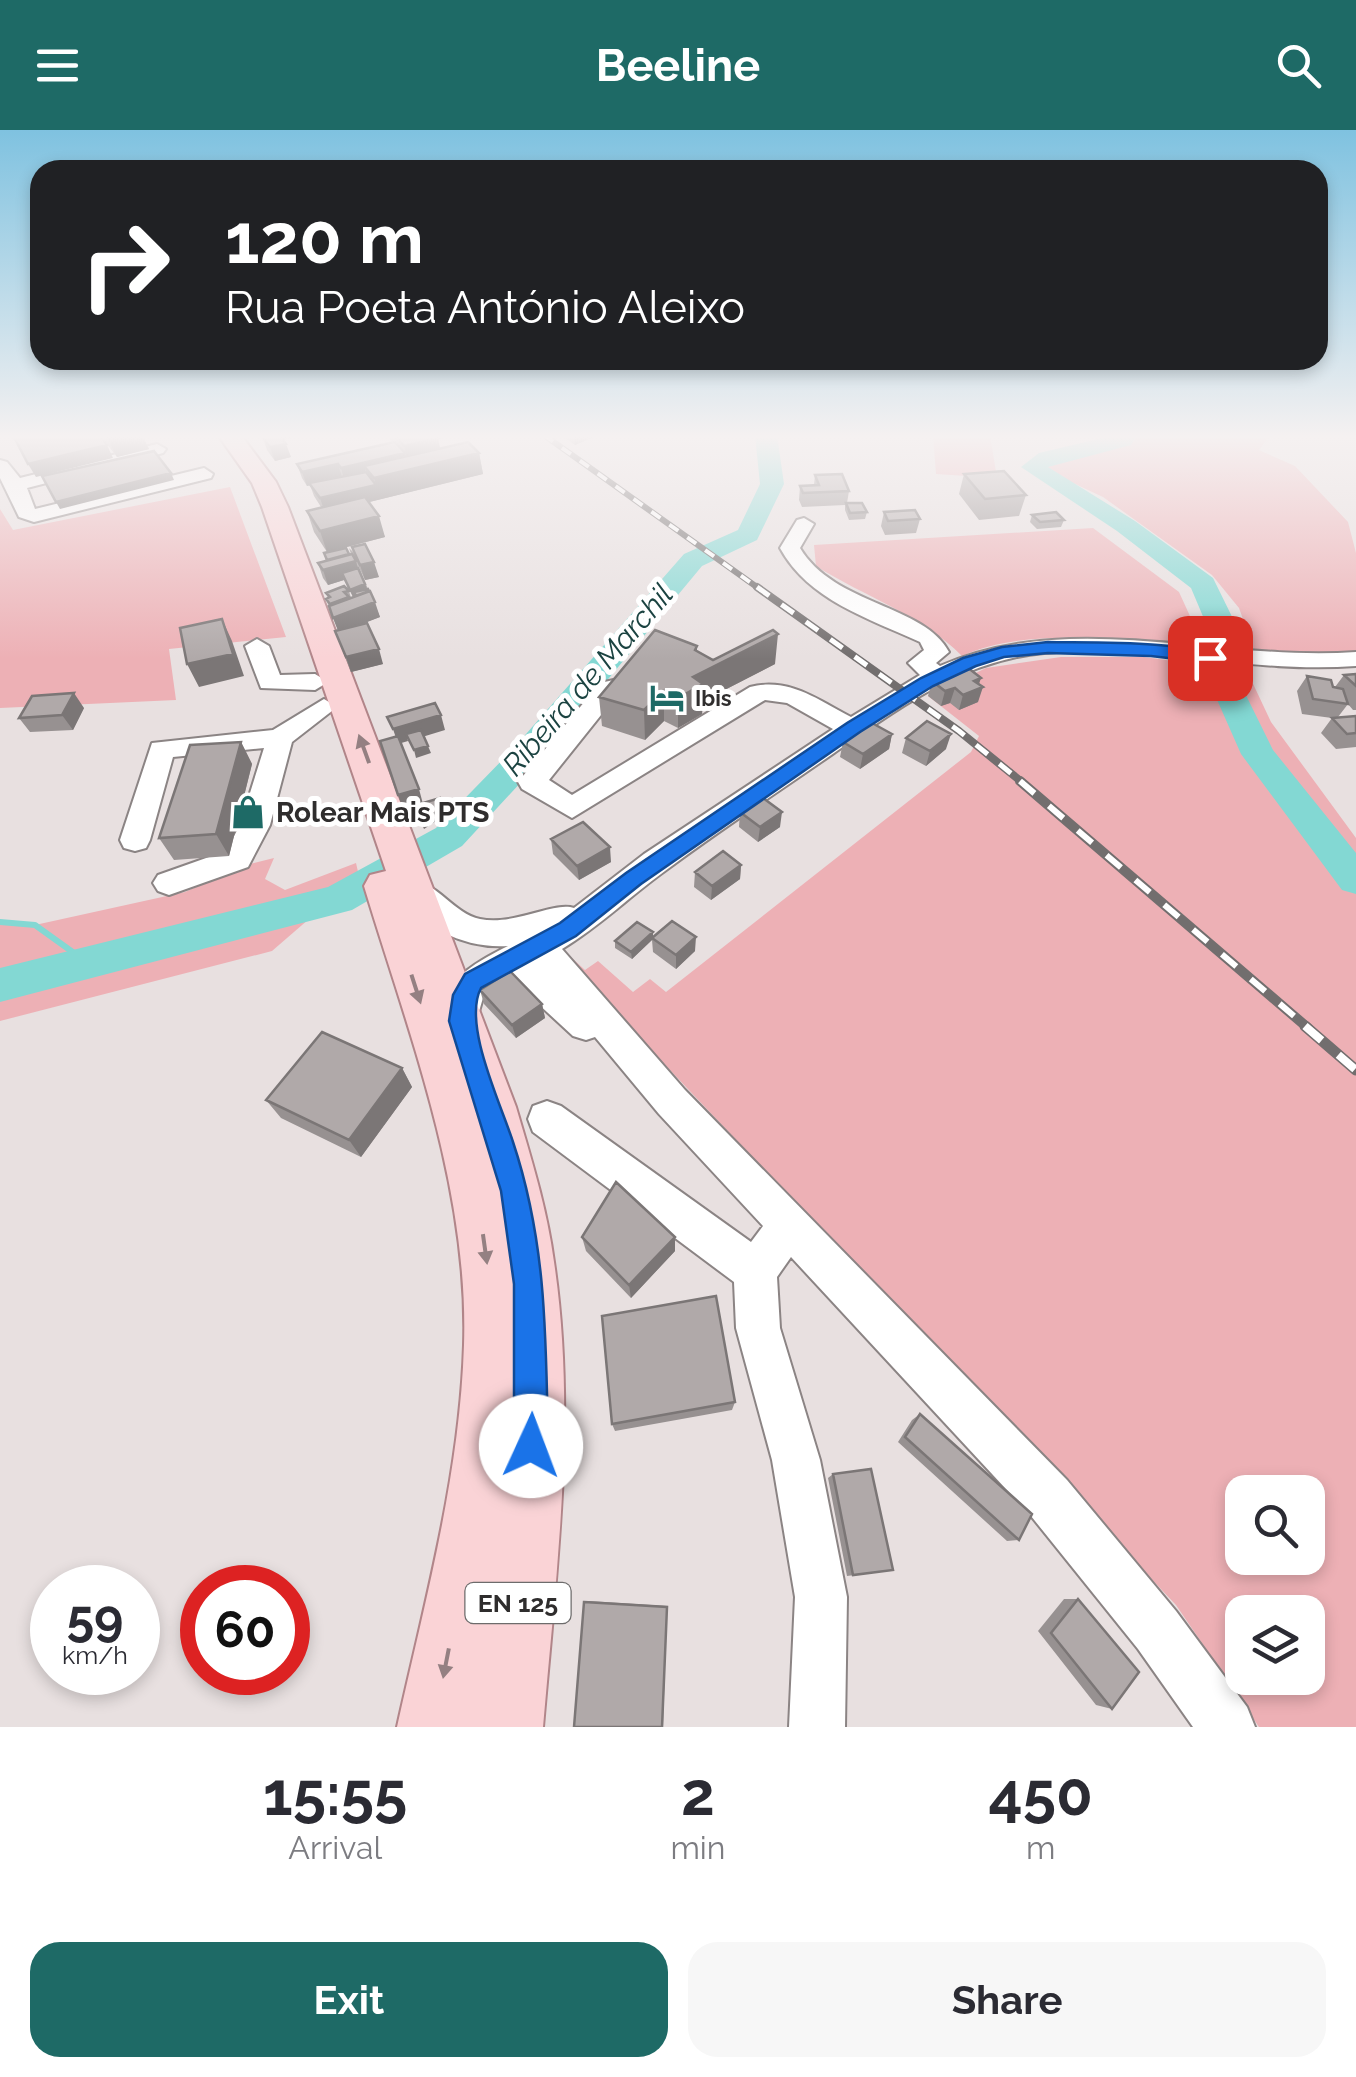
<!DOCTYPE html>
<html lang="en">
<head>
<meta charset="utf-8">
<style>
  :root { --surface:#fff; --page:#f7f7f7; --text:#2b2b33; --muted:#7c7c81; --accent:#1e6a66 }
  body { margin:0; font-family:Raleway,sans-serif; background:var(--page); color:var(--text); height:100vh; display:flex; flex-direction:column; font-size:38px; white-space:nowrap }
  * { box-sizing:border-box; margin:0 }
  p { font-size:32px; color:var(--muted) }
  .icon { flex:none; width:55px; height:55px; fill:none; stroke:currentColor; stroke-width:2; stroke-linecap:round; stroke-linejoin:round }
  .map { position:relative; height:1597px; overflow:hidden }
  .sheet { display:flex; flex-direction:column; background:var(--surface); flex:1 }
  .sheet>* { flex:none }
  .top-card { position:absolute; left:30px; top:30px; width:1298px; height:210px; border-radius:30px; box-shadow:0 5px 15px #0003; background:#202124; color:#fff; overflow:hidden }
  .tools { position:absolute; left:1225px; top:1345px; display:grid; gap:20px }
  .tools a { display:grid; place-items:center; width:100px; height:100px; border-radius:20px; background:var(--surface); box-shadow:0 5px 15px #0003; font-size:50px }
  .speed { position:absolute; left:30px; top:1435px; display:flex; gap:20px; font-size:50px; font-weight:700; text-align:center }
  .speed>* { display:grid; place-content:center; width:130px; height:130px; border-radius:50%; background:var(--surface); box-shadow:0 5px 15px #0003; line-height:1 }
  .speed small { font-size:25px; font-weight:400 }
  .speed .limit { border:15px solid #d22; background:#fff; color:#111 }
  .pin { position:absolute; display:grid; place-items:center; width:85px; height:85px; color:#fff; margin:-42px; border-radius:20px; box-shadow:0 5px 15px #0006 }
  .me { position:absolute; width:110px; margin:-55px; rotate:2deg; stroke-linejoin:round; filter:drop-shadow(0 0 8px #0008) }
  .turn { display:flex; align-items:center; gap:35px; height:210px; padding:0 30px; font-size:45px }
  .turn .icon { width:130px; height:130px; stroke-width:2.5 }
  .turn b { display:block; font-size:70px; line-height:85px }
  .eta { display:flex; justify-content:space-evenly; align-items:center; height:170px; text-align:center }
  .eta b { font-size:60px; font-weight:700; line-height:70px }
  .cta { display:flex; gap:20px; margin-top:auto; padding:20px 30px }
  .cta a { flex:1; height:115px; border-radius:30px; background:var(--accent); color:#fff; font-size:40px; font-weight:700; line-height:115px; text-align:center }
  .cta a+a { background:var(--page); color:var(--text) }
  header { display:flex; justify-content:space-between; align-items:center; height:130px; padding:0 30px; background:var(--accent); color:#fff; font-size:45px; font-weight:700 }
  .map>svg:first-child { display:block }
</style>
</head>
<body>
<header><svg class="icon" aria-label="menu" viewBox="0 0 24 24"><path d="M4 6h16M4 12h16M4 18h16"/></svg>Beeline<svg class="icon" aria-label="search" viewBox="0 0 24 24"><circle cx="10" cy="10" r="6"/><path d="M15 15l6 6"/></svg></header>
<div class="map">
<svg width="1356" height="1597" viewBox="0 0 1356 1597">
  <rect width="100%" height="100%" fill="#e8e0e0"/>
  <path fill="#edb0b5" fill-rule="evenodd" d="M933,305H990L997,348L936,344Z
    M1137,305H1270L1259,320L1295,336L1348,392L1356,423V523L1249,525V506L1239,478L1212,445L1103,367L1043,339C1069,316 1110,328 1137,305Z
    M230,357L286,507L169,519L176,570L0,578V379L13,400Z
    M1093,398L1179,462L1205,519C1131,511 1031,495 962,526C922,485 865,467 816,436L814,415Z
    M1061,527H1144L1247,541L1271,592L1356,708V1597H1259L1176,1475L564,828L562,819L585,840L598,831L633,862L650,849L666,862L971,622L979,606L928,566L986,538ZM1242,1362H1308V1428H1242ZM1242,1482H1308V1548H1242Z
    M274,728L265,749L285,760L356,733L364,768L309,789L272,821L0,891V792L35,795L185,762L246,735Z"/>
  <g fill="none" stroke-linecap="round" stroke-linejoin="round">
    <path stroke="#83d8d3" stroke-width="6" d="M0,792L35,795L88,833"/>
    <path fill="#83d8d3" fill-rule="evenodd" d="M755,305H777L784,354L757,410L702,436L536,636L462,716L352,780L0,872V838L328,757L436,698L512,620L684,424L738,400L760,354Z
      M1115,305H1137L1131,315L1048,337L1135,391L1213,448L1240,503L1237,547L1273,620L1356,723V764L1342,760L1241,624L1207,547L1210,503L1191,458L1117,401L1021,337L1039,323Z"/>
    <g stroke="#8b8484" stroke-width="4">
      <path id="minor" d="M157,314L166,319L163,323L27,358L35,379L204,338L213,344L211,348L34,392L19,387L0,348V330L7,332L20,348Z
        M804,388L814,394L800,418C834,475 925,475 949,522L936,533L940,536C1072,478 1217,532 1356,522V536C1251,544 1148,514 1044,523C963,530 899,578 834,623C778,662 720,700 665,741C630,766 599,797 562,819L685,960L1067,1350L1176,1481L1247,1577L1255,1597H1193L1138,1519L1031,1386L791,1127L777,1147L780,1198L820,1330L847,1467L845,1597H789L795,1467L772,1330L736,1198L734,1152L533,1002L528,989L533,976L547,971L561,976L751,1112L763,1096L659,984L595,907L586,910L573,906L509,847L485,861L473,902L461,906L449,902C427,857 476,832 508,816C467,819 421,799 400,761L405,753C433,744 451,783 480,789C515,796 554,771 574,778L644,724L833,599L787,573L765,570L572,688L522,659L518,652L600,553L618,549L634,539L646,547L635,561L617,565L549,650L572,665L750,557C789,547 818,570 851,587L920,545L908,533L924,520L920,512C870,489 808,470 780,418L797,390Z
        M257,509L269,516L280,545L315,544L328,552L315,560L261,558L245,516Z
        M324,569L337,577L292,612L270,695L248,737L169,765L158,761L153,753L158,745L226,721L240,695L264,618L173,627L150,710L146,718L135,721L124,718L120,710L152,613L273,600Z"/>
    </g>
    <g stroke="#b18589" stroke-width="4">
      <path id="major" d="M218,305H241L276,352L288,377L516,977C531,1028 547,1079 554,1132C577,1286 556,1444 543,1597H397C425,1471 460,1345 464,1215C469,1058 409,904 364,756L370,745L386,741L262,377L252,353Z"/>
    </g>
    <use href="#minor" fill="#fff" fill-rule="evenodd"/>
    <use href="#major" fill="#fad3d6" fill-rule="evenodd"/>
    <g stroke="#726e6e" stroke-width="6">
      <path id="rail-far3" d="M544,305L761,460"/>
    </g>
    <g stroke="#726e6e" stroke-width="8">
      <path id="rail-far2" d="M757,457L959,601L1023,653"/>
    </g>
    <g stroke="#726e6e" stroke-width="10">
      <path id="rail-far1" d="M1020,651L1308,898"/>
    </g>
    <g stroke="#726e6e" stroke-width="11">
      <path id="rail" d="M1305,896L1356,940"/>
    </g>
    <use href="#rail-far3" stroke="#fff" stroke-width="4" stroke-dasharray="11" stroke-linecap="butt"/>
    <use href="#rail-far2" stroke="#fff" stroke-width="5" stroke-dasharray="15" stroke-linecap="butt"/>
    <use href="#rail-far1" stroke="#fff" stroke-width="6" stroke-dasharray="19" stroke-linecap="butt"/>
    <use href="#rail" stroke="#fff" stroke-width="8" stroke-dasharray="22" stroke-linecap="butt"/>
  </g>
  <path fill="#979191" d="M100,305H142L149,319L117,327Z
    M389,305H435L440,318L479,323L483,344L369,372L385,407L336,420L349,424H351L349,418L379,447L365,450L356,431L380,487L358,495L383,534L351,542L335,501L338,500L326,469L328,468L326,463L349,461L351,468L353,467L344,450L328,455L323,448L318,433L326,431L324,423L327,422L314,402L307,381L321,377L314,366L310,355L307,356L302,348L297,334L391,313Z
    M564,305H598L575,315L564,307Z
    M262,306L294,307L283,310L291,327L275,331L267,320Z
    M964,344L1026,365L1019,386L979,390L959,364Z
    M815,345L849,361L847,373L867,382L865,389L849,390L845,380V375L802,377L799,370L800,356L814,355Z
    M884,382L920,389L916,403L885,405L881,396Z
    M1032,385L1064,390L1061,397L1037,399L1030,392Z
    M697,521L713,530L775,534L703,571L702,584L678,598L664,591L645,610L602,596L599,567Z
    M1356,544V580H1353L1348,574L1338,587L1356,586V617L1336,619L1321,603L1332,588L1302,584L1297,561L1307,546L1335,557L1344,545Z
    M932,551L979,554L978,572L959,580L950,573L941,576L928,566Z
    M84,578L73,600L30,602L19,588Z
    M892,604L889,619L860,639L840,627L843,612Z
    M906,608L946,619L926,636L902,623Z
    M241,612L252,634L229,726L174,730L159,708Z
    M740,682L780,697L758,712L739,697Z
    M551,709L611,732L579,750L553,724Z
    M741,735L740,749L711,770L694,757L695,742Z
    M653,802V808L695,821L676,839L653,822L652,810L632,829L615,818V811Z
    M480,860L542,874L545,888L516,908L484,874Z
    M402,938L412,957L361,1027L281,988L266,970Z
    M582,1107H675V1121L631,1168L586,1121Z
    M735,1272L732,1280L615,1301L612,1294Z
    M920,1284L1019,1410L1007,1411L898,1312L912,1290Z
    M833,1344L893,1440L847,1446L828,1348Z
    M1064,1469H1078L1112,1579L1096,1575L1038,1501Z
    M589,1471L667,1476L663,1597L584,1472Z"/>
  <path fill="#7b7676" d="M106,305H142L149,319L117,327Z
    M274,305H293L294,307L276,311Z
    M574,305H598L575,315Z
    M438,308L442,328L409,336L404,316Z
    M286,314L291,327L275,331L270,317Z
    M107,315L113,328L36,347L28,334Z
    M405,323L409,336H364L367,346L345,352L341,338Z
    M479,323L483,344L325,383L320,368L376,355L374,348Z
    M338,334L342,347L307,356L302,342Z
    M171,343L174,350L60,379L56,372Z
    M379,386L385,407L327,422L320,401Z
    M354,424L360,446L342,443L344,450L328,455L323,440Z
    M374,432L379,447L365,450L360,435Z
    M365,454L368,461L353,467L350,460Z
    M375,472L380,487L339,503L333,488Z
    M222,489L232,511L244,546L199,557L187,534Z
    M778,504L775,534L703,571L702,584L678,598V568L697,516V545Z
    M379,519L383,534L351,542L346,527Z
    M981,548L977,560L983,557L978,572L959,580L963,565L974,551Z
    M955,558L950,573L941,576L945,561Z
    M664,561V591L645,610L644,580Z
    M74,563L84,578L73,600L62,585Z
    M441,585L445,600L409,611L406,604L408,611L398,614L393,599Z
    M892,604L889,619L860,639L863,624Z
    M951,604L946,619L926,636L930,621Z
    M241,612L252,634L229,726L216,704Z
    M428,616L431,623L416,628L414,620Z
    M419,659L423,674L403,679L398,665Z
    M444,677L447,684L424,699L421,692Z
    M782,682L780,697L758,712L760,697Z
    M610,717L611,732L579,750L577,736Z
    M741,735L740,749L711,770L712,756Z
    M653,802V809L632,829L631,822Z
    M696,807L695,821L676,839V825Z
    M542,874L545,888L516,908L512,895Z
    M402,938L412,957L361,1027L349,1010Z
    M675,1107V1121L631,1168L629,1155Z"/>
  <path fill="#b0a9a9" stroke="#7b7676" stroke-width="2.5" d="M13,305H100L107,315L28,334Z
    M267,305H280L286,314L270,317L262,306Z
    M394,305H435L438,308L404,316Z
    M395,312L405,323L341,338L338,334L302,342L297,334Z
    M468,312L479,323L374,348L364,336Z
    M154,321L171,343L56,372L42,346Z
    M1004,341L1026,365L985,369L964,344Z
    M366,342L376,355L320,368L309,353Z
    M842,344L849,361L803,363L800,356L819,355L815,345Z
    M365,367L379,386L320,401L307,381Z
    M846,373H862L867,382L850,383Z
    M915,380L920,389L888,391L884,382Z
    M1056,382L1064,390L1040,392L1032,385Z
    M365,414L374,432L360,435L352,417Z
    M346,418L349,424L327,430L324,423Z
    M352,424L356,431L323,440L318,433Z
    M358,438L365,454L350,460L342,443Z
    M344,456L349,461L344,462L349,467L330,474L326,469L330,467L326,463Z
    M368,459L369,461L356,466L354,462Z
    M370,461L375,472L333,488L329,476Z
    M222,489L233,524L187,534L180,498Z
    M367,493L379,519L346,527L335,501Z
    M655,500L697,516L695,520L713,530L773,500L778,504L693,547L703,554L678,568L664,561L644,580L599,567Z
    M967,537L981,548L974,551L983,557L963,565L955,558L945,561L932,551Z
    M1356,544V556L1344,545Z
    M1307,546L1331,550L1333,557L1343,559L1348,574L1313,569Z
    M74,563L62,585L19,588L32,566Z
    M435,573L441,585L393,599L387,587Z
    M1356,586V603L1347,604L1332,588Z
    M927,591L951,604L930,621L906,608Z
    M872,593L892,604L863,624L843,612Z
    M421,600L428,616L414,620L406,604Z
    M398,606L419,659L398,665L380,611Z
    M241,612L216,704L159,708L190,615Z
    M440,668L444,677L421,692L416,675Z
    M763,668L782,682L760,697L740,682Z
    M583,692L610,717L577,736L551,709Z
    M723,721L741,735L712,756L695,742Z
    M672,791L696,807L676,825L652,808Z
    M637,792L653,802L631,822L615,811Z
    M510,841L542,874L512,895L480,860Z
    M322,902L402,938L349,1010L266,970Z
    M616,1052L675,1107L629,1155L582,1107Z
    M716,1166L735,1272L612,1294L602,1186Z
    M920,1284L1032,1384L1019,1410L905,1307Z
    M871,1339L893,1440L853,1445L833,1344Z
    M1078,1469L1139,1542L1112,1579L1051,1503Z
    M584,1472L667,1477L662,1597H574Z"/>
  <defs><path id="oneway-solid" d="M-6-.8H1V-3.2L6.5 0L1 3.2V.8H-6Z" transform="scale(2.5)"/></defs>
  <g fill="#948082">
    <use href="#oneway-solid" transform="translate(364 619) rotate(-110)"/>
    <use href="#oneway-solid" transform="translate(416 859) rotate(72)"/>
    <use href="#oneway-solid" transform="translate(485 1119) rotate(82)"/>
    <use href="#oneway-solid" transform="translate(446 1533) rotate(101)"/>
  </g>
  <linearGradient id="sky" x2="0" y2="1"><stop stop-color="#7fc2e0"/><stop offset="0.58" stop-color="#f5f1f1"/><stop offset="1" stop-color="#f5f1f1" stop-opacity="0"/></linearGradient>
  <rect width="1356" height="529" fill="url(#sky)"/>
  <path fill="#1a73e8" stroke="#114b97" stroke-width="2.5" d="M1048,512C1083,513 1194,510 1218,528L1210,533L1151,526L1048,523L1004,527L976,536L933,556L860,602L641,754L576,806L481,858C462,894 501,974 513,1012C547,1114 546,1210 548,1316L543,1328L531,1333L519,1328L514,1316V1154L501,1061L449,891L453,865L465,844L560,793L626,743L847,593L921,548L963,528L1002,517Z"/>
  <defs>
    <g id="hotel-bare" transform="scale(2.7)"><path d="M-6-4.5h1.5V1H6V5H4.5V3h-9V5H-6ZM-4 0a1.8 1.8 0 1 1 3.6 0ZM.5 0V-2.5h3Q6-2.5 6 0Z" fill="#1e6a66" stroke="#fff" stroke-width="2.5" paint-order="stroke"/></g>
    <g id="shop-bare" transform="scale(2.7)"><path d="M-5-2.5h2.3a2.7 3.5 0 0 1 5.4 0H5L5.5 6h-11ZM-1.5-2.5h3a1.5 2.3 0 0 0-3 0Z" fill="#1e6a66" stroke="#fff" stroke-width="2.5" paint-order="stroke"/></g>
  </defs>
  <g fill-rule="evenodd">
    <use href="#hotel-bare" x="667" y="568"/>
    <use href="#shop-bare" x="248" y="682"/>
  </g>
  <g text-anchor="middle" stroke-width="10" stroke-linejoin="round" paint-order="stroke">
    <g font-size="22" font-weight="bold" fill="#2f2d2d" stroke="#fff" text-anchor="start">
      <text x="695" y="576">Ibis</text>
    </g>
    <rect fill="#fff" stroke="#6d6c6c" stroke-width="2.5" x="465.5" y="1453" width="105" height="40" rx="8"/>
    <g font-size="25" font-weight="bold" fill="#2f2d2d">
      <text x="518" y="1482">EN 125</text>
    </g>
    <g font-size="28" font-weight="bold" fill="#2f2d2d" stroke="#fff" text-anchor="start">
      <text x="276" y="692">Rolear Mais PTS</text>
    </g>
    <g font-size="30" font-style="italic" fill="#1b4341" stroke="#fff">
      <text transform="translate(588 550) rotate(-49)" y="10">Ribeira de Marchil</text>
    </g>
  </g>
</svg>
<div class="tools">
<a><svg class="icon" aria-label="search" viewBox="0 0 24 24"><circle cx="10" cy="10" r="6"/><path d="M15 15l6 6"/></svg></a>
<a><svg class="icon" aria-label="layers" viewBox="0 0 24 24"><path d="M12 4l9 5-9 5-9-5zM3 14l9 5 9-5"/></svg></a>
</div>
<div class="speed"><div>59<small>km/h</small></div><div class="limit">60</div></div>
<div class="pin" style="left:1210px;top:528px;background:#d93025"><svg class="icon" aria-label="arrive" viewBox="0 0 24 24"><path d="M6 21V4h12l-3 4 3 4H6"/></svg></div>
<svg class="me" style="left:531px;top:1316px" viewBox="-20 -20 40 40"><circle r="19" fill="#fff"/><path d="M0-13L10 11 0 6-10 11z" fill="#1a73e8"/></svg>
<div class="top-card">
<div class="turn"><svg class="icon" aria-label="right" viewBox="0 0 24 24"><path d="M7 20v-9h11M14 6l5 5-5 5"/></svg><div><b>120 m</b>Rua Poeta António Aleixo</div></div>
</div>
</div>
<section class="sheet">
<div class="eta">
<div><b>15:55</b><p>Arrival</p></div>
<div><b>2</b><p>min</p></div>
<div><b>450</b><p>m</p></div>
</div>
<div class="cta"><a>Exit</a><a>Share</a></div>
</section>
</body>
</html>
